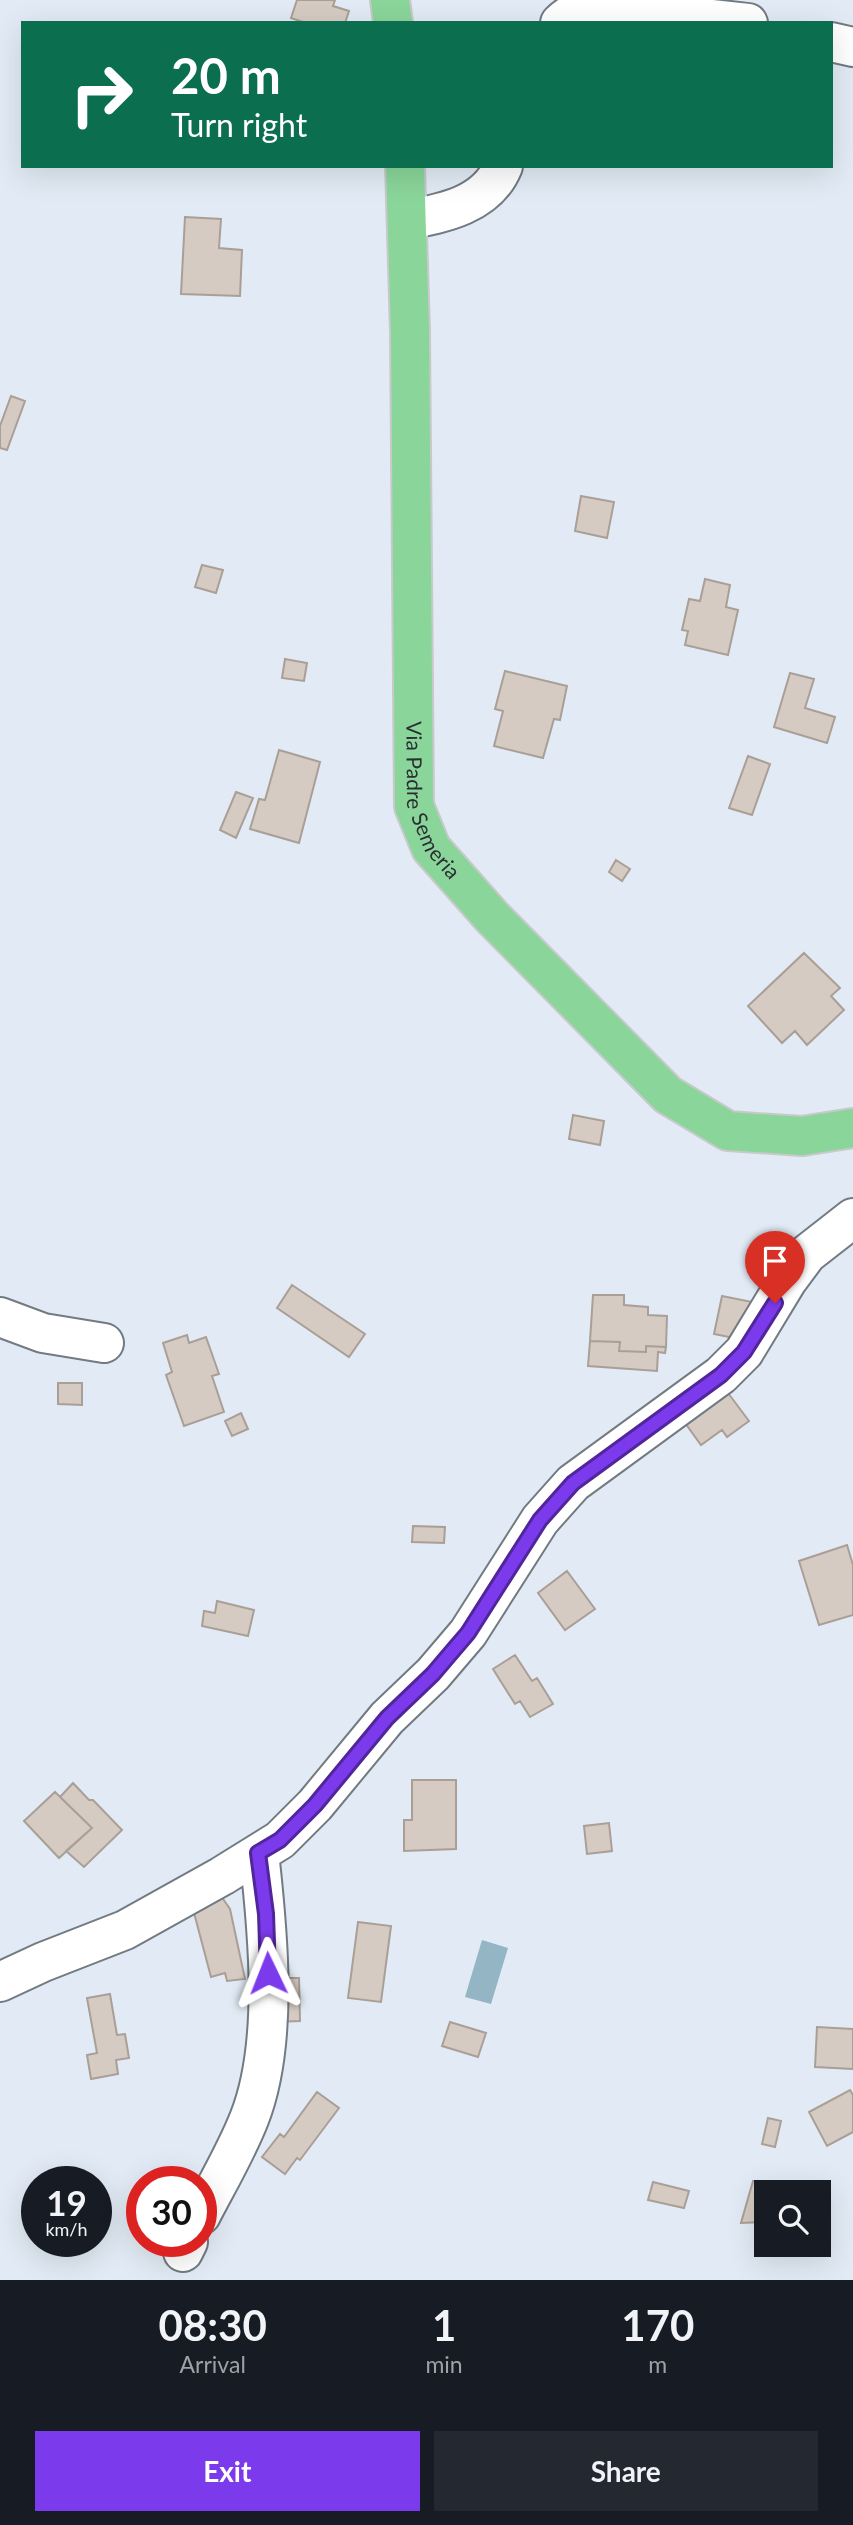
<!DOCTYPE html>
<html lang="en">
<head>
<meta charset="utf-8">
<style>
  :root { --surface:#171b24; --page:#242831; --text:#f1f3f6; --muted:#9ea1a6; --accent:#7c3aed }
  body { margin:0; font-family:Lato,sans-serif; background:var(--page); color:var(--text); height:100vh; display:flex; flex-direction:column; font-size:26px; white-space:nowrap }
  * { box-sizing:border-box; margin:0 }
  p { font-size:23px; color:var(--muted) }
  .icon { flex:none; width:38px; height:38px; fill:none; stroke:currentColor; stroke-width:2; stroke-linecap:round; stroke-linejoin:round }
  .map { position:relative; height:2280px; overflow:hidden }
  .drawer { display:flex; flex-direction:column; background:var(--surface); flex:1 }
  .drawer>* { flex:none }
  .banner { position:absolute; left:21px; top:21px; width:812px; height:147px; border-radius:0px; box-shadow:0 7px 28px #0002; background:#0b6e4f; color:#fff; overflow:hidden }
  .tools { position:absolute; left:754px; top:2180px; display:grid; gap:14px }
  .tools a { display:grid; place-items:center; width:77px; height:77px; border-radius:0px; background:var(--surface); box-shadow:0 7px 28px #0002; font-size:35px }
  .speed { position:absolute; left:21px; top:2166px; display:flex; gap:14px; font-size:35px; font-weight:700; text-align:center }
  .speed>* { display:grid; place-content:center; width:91px; height:91px; border-radius:50%; background:var(--surface); box-shadow:0 7px 28px #0002; line-height:1 }
  .speed small { font-size:18px; font-weight:400 }
  .speed .limit { border:10px solid #d22; background:#fff; color:#111 }
  .pin { position:absolute; display:grid; place-items:center; width:60px; height:60px; color:#fff; margin:-72px -30px; border-radius:50% 50% 50% 0; rotate:-45deg; box-shadow:0 0 7px #0007 }
  .pin .icon { rotate:45deg }
  .me { position:absolute; width:77px; margin:-38px; rotate:358deg; stroke-linejoin:round; filter:drop-shadow(0 0 5px #0008) }
  .turn { display:flex; align-items:center; gap:24px; height:147px; padding:0 35px; font-size:32px }
  .turn .icon { width:91px; height:91px; stroke-width:2.5 }
  .turn b { display:block; font-size:49px; line-height:60px }
  .eta { display:flex; justify-content:space-evenly; align-items:center; height:119px; text-align:center }
  .eta b { font-size:42px; font-weight:700; line-height:49px }
  .button { display:flex; gap:14px; margin-top:auto; padding:14px 35px }
  .button a { flex:1; height:80px; border-radius:0px; background:var(--accent); color:#fff; font-size:28px; font-weight:700; line-height:80px; text-align:center }
  .button a+a { background:var(--page); color:var(--text) }
  .map>svg:first-child { display:block }
</style>
</head>
<body>
<div class="map">
<svg width="853" height="2280" viewBox="0 0 853 2280">
  <rect width="100%" height="100%" fill="#e2ebf5"/>
  <path fill="#93b5c4" d="M482,1940L508,1948L491,2004L465,1997Z"/>
  <path fill="#d5cbc3" stroke="#a99f97" stroke-width="2" d="M297,0H335L333,6L349,11L345,23H306L291,18Z
    M185,217L221,219L219,248L242,250L240,296L181,294Z
    M11,396L25,401L7,450L0,448V426Z
    M581,496L614,502L607,538L575,531Z
    M202,565L223,570L216,593L195,587Z
    M705,579L730,585L726,607L738,610L728,655L685,645L688,631L682,630L689,599L700,601Z
    M285,659L307,663L304,681L282,678Z
    M505,671L567,686L560,720L554,719L543,758L494,746L503,711L495,709Z
    M790,673L814,679L805,708L835,717L827,743L774,727Z
    M279,750L320,762L299,843L250,829L259,799L265,800Z
    M748,756L770,764L752,815L729,808Z
    M236,792L253,798L236,838L220,830Z
    M616,860L630,869L622,881L609,872Z
    M804,953L840,988L831,996L844,1010L807,1045L795,1031L782,1043L748,1006Z
    M573,1115L604,1121L600,1145L569,1139Z
    M292,1285L365,1334L349,1357L277,1308Z
    M593,1295H624V1305L648,1307V1315L667,1316L666,1347L646,1346V1352L619,1351L620,1342L590,1341Z
    M722,1296L752,1302L744,1340L714,1334Z
    M187,1335L189,1343L206,1337L219,1374L212,1376L224,1412L184,1426L166,1375L172,1372L163,1343Z
    M590,1341L620,1342L619,1351L646,1352V1346L666,1347L665,1353L658,1352L657,1371L588,1366Z
    M58,1383H82V1405L58,1404Z
    M722,1385L749,1421L727,1437L722,1430L701,1445L680,1416Z
    M241,1413L248,1429L232,1436L225,1421Z
    M413,1526L445,1527L444,1543L412,1542Z
    M847,1545L853,1565V1615L819,1625L799,1561Z
    M567,1571L595,1609L565,1630L538,1593Z
    M217,1601L254,1610L248,1636L202,1626L204,1611L215,1613Z
    M515,1655L532,1681L537,1678L553,1704L530,1717L520,1701L515,1704L493,1669Z
    M412,1780H456V1849L404,1851V1820H412Z
    M73,1783L89,1800H93L122,1830L84,1867L66,1851L92,1828L60,1797Z
    M55,1792L92,1828L59,1858L24,1821Z
    M609,1823L612,1851L587,1854L584,1826Z
    M221,1896L230,1909L245,1979L227,1981L225,1973L211,1977L193,1909Z
    M358,1922L391,1926L381,2002L348,1998Z
    M275,1978H299L300,2021L275,2022Z
    M110,1994L117,2035L125,2034L129,2058L116,2060L118,2074L91,2079L87,2055L97,2053L87,1998Z
    M450,2022L486,2033L478,2057L442,2046Z
    M817,2027L853,2029V2069L815,2067Z
    M850,2090L853,2095V2132L827,2146L809,2112Z
    M317,2092L339,2108L300,2160L297,2158L285,2174L262,2157L280,2134L284,2137Z
    M768,2118L781,2121L775,2147L762,2144Z
    M753,2181L791,2183L790,2193H766V2222L741,2223Z
    M653,2182L689,2191L684,2208L648,2200Z"/>
  <g fill="none" stroke-linecap="round" stroke-linejoin="round">
    <g stroke="#727a82" stroke-width="42">
      <path id="minor" d="M560,23C573,10 586,8 604,7L748,23
        M831,42L853,47
        M407,220C444,213 487,205 503,166
        M0,1317L43,1333L104,1343
        M0,1982L43,1962L125,1930L222,1876L280,1840L315,1805L387,1718L433,1674L468,1633L540,1520L573,1483L721,1375L744,1352L787,1281L807,1254L853,1218
        M201,2215C217,2184 236,2152 249,2119C279,2044 268,1932 259,1853
        M183,2252L188,2242"/>
    </g>
    <g stroke="#c8c9ca" stroke-width="42">
      <g id="major">
        <path d="M390,0L393,23"/>
        <path id="s1" d="M405,166L410,332L414,806L431,848L492,917L668,1095L728,1131L802,1136L853,1128"/>
      </g>
    </g>
    <use href="#minor" stroke="#fff" stroke-width="38"/>
    <use href="#major" stroke="#8ad59a" stroke-width="38"/>
  </g>
  <g fill="none" stroke-linecap="round" stroke-linejoin="round">
    <g stroke="#51269a" stroke-width="18">
      <path id="route" d="M268,1973L266,1914L258,1853L280,1840L315,1805L387,1718L433,1674L450,1654L468,1633L540,1520L573,1483L721,1375L744,1352L775,1303"/>
    </g>
    <use href="#route" stroke="#7c3aed" stroke-width="12"/>
  </g>
  <g text-anchor="middle" stroke-width="6" stroke-linejoin="round" paint-order="stroke">
    <g font-size="21" fill="#2b2e32" stroke="#fff">
      <text dy="7" stroke="none"><textPath href="#s1" startOffset="639">Via Padre Semeria</textPath></text>
    </g>
  </g>
</svg>
<div class="tools">
<a><svg class="icon" aria-label="search" viewBox="0 0 24 24"><circle cx="10" cy="10" r="6"/><path d="M15 15l6 6"/></svg></a>
</div>
<div class="speed"><div>19<small>km/h</small></div><div class="limit">30</div></div>
<div class="pin" style="left:775px;top:1303px;background:#d93025"><svg class="icon" aria-label="arrive" viewBox="0 0 24 24"><path d="M6 21V4h12l-3 4 3 4H6"/></svg></div>
<svg class="me" style="left:268px;top:1973px" viewBox="-20 -20 40 40"><path d="M0-17L14 15 0 8-14 15z" fill="#7c3aed" stroke="#fff" stroke-width="4"/></svg>
<div class="banner">
<div class="turn"><svg class="icon" aria-label="right" viewBox="0 0 24 24"><path d="M7 20v-9h11M14 6l5 5-5 5"/></svg><div><b>20 m</b>Turn right</div></div>
</div>
</div>
<section class="drawer">
<div class="eta">
<div><b>08:30</b><p>Arrival</p></div>
<div><b>1</b><p>min</p></div>
<div><b>170</b><p>m</p></div>
</div>
<div class="button"><a>Exit</a><a>Share</a></div>
</section>
</body>
</html>
